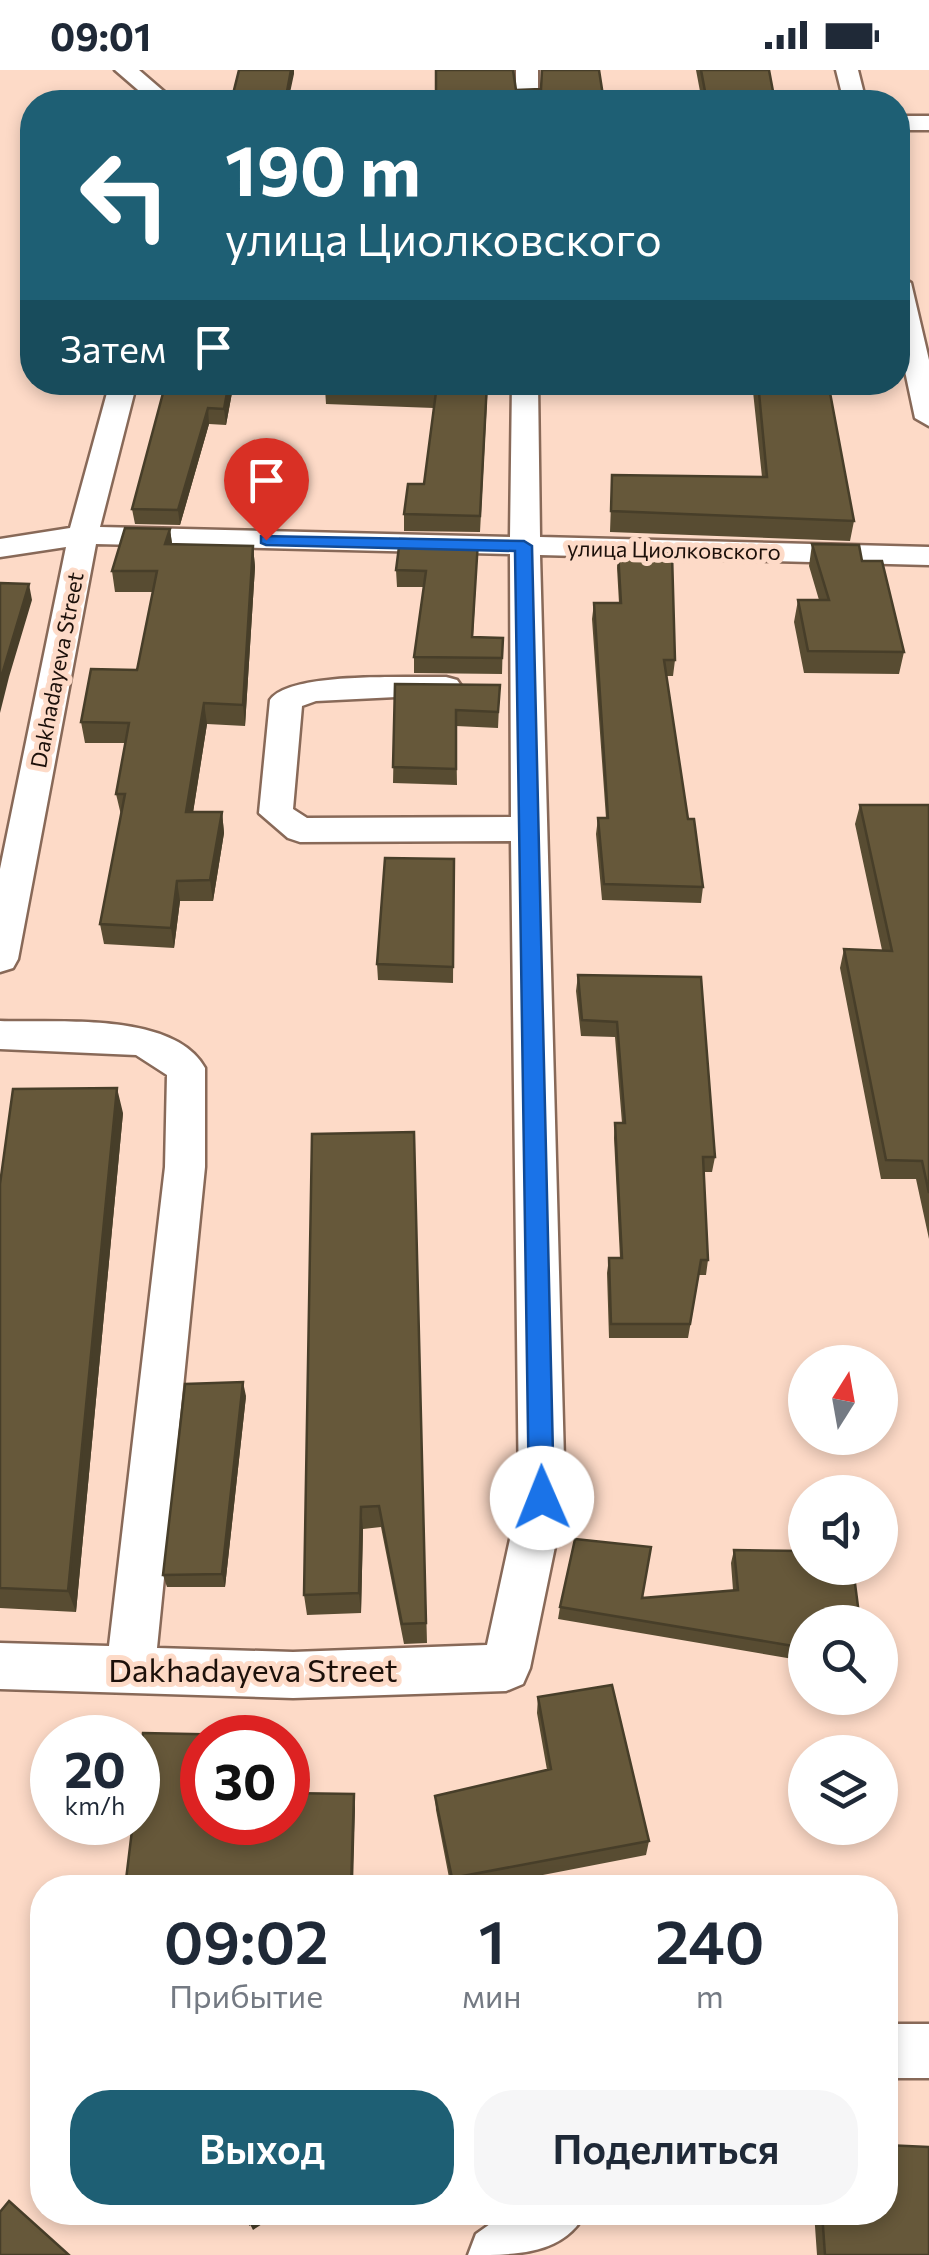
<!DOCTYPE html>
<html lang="ru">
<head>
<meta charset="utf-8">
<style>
  :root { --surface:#fff; --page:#f6f6f7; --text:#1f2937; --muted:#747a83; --accent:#1e5f74 }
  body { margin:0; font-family:Commissioner,sans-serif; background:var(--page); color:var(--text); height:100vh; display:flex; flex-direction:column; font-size:38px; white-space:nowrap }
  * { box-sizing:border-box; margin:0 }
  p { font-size:32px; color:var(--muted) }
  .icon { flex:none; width:55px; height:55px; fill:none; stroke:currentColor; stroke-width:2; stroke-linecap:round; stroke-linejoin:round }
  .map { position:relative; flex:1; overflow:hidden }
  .drawer { position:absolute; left:30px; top:1805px; width:868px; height:350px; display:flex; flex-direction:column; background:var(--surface); border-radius:40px; box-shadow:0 5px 15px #0003 }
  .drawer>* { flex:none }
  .top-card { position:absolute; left:20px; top:20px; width:890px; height:305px; border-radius:40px; box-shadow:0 5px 15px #0003; background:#1e5f74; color:#fff; overflow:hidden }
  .needle { width:65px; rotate:11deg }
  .buttons { position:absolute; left:788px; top:1275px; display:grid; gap:20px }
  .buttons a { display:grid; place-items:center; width:110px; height:110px; border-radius:50%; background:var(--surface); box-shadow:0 5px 15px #0003; font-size:50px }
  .speed { position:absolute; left:30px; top:1645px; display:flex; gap:20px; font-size:50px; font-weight:700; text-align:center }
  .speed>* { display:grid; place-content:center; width:130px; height:130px; border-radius:50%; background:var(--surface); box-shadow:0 5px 15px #0003; line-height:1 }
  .speed small { font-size:25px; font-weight:400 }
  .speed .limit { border:15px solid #d22; background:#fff; color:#111 }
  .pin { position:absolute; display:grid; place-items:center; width:85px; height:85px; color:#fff; margin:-102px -42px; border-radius:50% 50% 50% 0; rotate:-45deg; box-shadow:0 0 10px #0007 }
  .pin .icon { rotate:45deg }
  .me { position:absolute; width:110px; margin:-55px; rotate:359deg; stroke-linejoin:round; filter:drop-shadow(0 0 8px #0008) }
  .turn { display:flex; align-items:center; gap:35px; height:210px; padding:0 40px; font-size:45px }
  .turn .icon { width:130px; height:130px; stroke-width:2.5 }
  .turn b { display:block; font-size:70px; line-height:85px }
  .then { display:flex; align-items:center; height:95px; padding:0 40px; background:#0003; gap:20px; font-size:38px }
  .eta { display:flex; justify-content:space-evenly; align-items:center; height:170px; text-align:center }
  .eta b { font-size:60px; font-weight:600; line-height:70px }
  .primary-button { display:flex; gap:20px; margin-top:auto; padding:20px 40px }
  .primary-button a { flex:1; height:115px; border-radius:40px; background:var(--accent); color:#fff; font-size:40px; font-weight:600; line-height:115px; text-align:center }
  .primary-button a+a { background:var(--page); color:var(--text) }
  .status { display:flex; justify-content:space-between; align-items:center; height:70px; padding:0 50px; background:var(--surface); direction:ltr }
  .status svg { height:28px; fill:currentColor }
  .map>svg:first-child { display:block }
</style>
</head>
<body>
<div class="status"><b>09:01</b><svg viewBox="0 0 49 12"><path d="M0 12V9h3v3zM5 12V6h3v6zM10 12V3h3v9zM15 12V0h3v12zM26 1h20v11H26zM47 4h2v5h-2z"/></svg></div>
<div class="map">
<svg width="929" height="2185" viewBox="0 0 929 2185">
  <rect width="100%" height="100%" fill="#fddac7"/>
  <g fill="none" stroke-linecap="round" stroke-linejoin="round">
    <g stroke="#886958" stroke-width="5">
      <path id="minor" d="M115,0H139L176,32H152Z
        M516,0H538V32H516Z
        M836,0H858L866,32H844Z
        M898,46H929V60H898Z
        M898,205L911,213L929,290V356L915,348L898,268Z
        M110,312H137L100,457L510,467L512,312H538L540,467L929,477V495L540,485L565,1428L530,1598L523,1614L506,1621L293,1628L0,1619V1573L109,1576L165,1097L167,1005L136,985L0,979V951C56,953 174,941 205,998V1097L157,1578L293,1582L487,1575L519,1428L511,771L300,772L288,768L259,743L270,630C289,601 410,608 446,607L457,610L462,617L457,624L316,631L302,636L293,739L307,748L511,747L510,484L96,474L18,889L13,898L0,902V799L66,477L0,487V469L70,458Z
        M885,1954H929V2008H885Z
        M507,2142H586C564,2185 516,2185 468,2185L476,2164Z"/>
    </g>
    <use href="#minor" fill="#fff" fill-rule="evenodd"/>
  </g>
  <path fill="#584c32" d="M696,0H769L775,32H702Z
    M166,312H234L226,355L209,354L180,455L135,454L132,439Z
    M488,312L480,462L404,461V444L424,414L434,338L326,334L325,318Z
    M752,312H828L854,451L850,471L610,462L612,405L762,407Z
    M170,459L172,475L253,476L255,497L245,656L207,654L193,742H222L224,763L213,831H180L174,878L104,874L100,854L121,745L116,724L125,673H85L81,652L137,600L153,522H115L112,501Z
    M478,471L473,567L503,568L502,604L414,603V587L424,517H397L396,500Z
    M812,474L862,491L904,582L899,604L804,603L794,552L798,530H819L809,496Z
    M618,482L675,590L673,606H666L688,749L703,817L701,833L602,830L596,764L598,748H606L592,549L594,533H619L617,498Z
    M395,614L500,615L498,658L456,656L457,715L393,713Z
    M860,735H929V1169L916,1109H881L840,898L844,879L882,880L855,754Z
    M454,789L453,913L378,910L377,894Z
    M578,905L701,907L715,1087L712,1102H704L708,1190L706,1205H699L688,1268H609L607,1203L609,1188H620L614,1068L615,1053H622L615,967L581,966L576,921Z
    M123,1043L76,1542L0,1538V1114Z
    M414,1062L427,1573L404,1574L381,1457L363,1459L361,1543L307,1545L304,1525Z
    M246,1326L225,1517H167L163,1505Z
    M734,1480L805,1552V1591L558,1549L560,1537L642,1528L733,1520L731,1493Z
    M538,1627L649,1771L646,1785L475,1818H451L436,1740L435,1726L547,1700L537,1643Z
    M814,2142H885L929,2185H817Z"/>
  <path fill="#473e29" d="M291,0H294V4L288,32H285Z
    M229,312H234L226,355L224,339Z
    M208,338L209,354L180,455L178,440Z
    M170,459L173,480L165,474Z
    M253,476L255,497L245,656L243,635Z
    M29,514L32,530L9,607L0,643V611Z
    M204,633L207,654L190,762L186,742Z
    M222,742L224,763L213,831L210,810Z
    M177,811L180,831L174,878L171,858Z
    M117,1018L123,1043L76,1542L68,1521Z
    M243,1312L246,1326L225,1517L222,1504Z
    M361,1437L363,1459L361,1543L359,1523Z
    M354,1724L355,1738L353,1818H351Z
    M268,2142H281L253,2160L250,2154Z"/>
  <path fill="#66583a" stroke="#473e29" stroke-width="2.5" d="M239,0H291L285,32H231Z
    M436,0H513L516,20L541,19L542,0H599L604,32H436Z
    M701,0H769L775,32H707Z
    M166,312H229L224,339L208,338L178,440L132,439Z
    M326,312H487L480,446L404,444L408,414H424L436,322L325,318Z
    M758,312H828L854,451L611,441L612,405L767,407Z
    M125,458L170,459L165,474L253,476L243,635L204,633L186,742H222L210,810L177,811L171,858L100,854L125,724H116L129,653L81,652L91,599L137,600L157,501H112Z
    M400,469L478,471L472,567L503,568L502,588L414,587L426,501L396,500Z
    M812,474L859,475L862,491H882L904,582L808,581L798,530H829Z
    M618,482L672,484L675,590H664L688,749H694L703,817L604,814L598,748H608L594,533H621Z
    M0,513L29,514L0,611Z
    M395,614L500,615L498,642L456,640V699L393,697Z
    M860,735H929V1123L922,1091L886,1090L844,879L892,881Z
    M385,788L454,789L453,897L377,894Z
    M578,905L701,907L715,1087H703L708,1190H701L690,1254H611L609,1188H622L615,1053H625L617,952L582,950Z
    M117,1018L68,1521L0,1518V1114L13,1019Z
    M414,1062L426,1553L402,1554L379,1436L361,1437L359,1523L304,1525L312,1064Z
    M243,1312L222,1504L163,1505L185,1314Z
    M575,1469L651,1477L642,1528L738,1520L734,1480L805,1481V1498H853L860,1552H805V1578L560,1537Z
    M612,1615L649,1771L452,1808L435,1726L551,1699L538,1627Z
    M143,1663L239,1665V1668H202V1752H288V1723L354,1724L351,1818H125L133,1752H138V1711Z
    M885,2075L929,2077V2185H825L822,2142H885Z
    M9,2131L69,2185H0V2142Z
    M245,2142H268L250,2154Z"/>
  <path fill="#1a73e8" stroke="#114b97" stroke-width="2.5" d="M261,466L524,471L532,476L554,1428L551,1437L542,1440L532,1437L529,1428L515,481L266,475L261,473Z"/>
  <g text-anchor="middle" stroke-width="10" stroke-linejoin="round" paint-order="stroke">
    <g font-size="22" fill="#1c100a" stroke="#fddac7">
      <text transform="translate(674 480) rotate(1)" y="8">улица Циолковского</text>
      <text transform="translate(57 600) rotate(-79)" y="8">Dakhadayeva Street</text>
    </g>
    <g font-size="32" fill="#1c100a" stroke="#fddac7">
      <text x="253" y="1612">Dakhadayeva Street</text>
    </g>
  </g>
</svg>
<div class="buttons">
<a><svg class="needle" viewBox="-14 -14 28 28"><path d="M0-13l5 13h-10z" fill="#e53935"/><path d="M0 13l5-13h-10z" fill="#747a83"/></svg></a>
<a><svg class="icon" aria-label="sound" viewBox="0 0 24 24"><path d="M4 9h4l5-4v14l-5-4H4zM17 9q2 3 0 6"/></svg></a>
<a><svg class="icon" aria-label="search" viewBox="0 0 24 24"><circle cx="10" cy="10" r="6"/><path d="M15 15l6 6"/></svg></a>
<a><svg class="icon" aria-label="layers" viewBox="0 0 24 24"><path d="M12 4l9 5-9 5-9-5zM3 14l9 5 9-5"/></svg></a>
</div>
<div class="speed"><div>20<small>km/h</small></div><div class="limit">30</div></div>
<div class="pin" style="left:266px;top:470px;background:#d93025"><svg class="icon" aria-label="arrive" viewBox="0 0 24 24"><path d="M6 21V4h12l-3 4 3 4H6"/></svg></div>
<svg class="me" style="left:542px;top:1428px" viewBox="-20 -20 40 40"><circle r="19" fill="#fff"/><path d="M0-13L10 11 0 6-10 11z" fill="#1a73e8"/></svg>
<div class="top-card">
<div class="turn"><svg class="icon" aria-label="left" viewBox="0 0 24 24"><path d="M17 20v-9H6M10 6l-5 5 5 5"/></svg><div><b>190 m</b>улица Циолковского</div></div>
<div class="then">Затем<svg class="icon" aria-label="arrive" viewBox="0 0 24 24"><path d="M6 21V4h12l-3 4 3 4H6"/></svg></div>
</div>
<section class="drawer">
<div class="eta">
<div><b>09:02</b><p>Прибытие</p></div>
<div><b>1</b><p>мин</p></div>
<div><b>240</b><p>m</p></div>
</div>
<div class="primary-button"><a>Выход</a><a>Поделиться</a></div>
</section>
</div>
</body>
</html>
